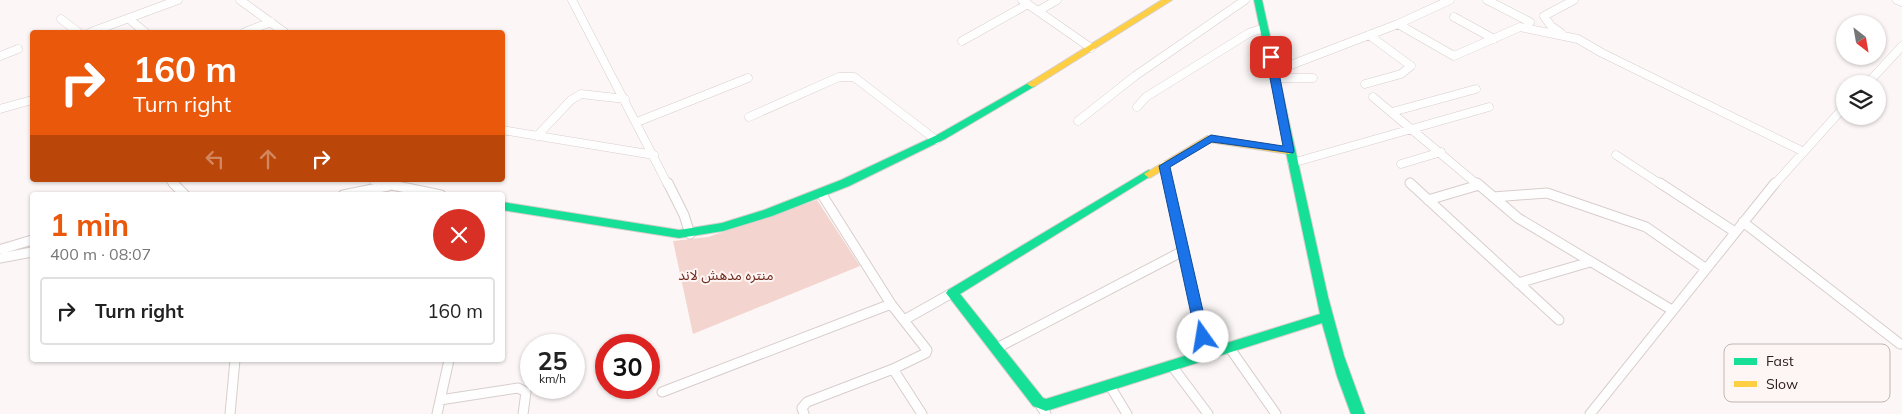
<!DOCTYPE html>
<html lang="en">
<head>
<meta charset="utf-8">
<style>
  :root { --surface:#fff; --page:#f6f6f6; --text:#222; --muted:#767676; --line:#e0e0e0; --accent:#ea580c }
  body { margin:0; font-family:Mulish,"Noto Sans Arabic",sans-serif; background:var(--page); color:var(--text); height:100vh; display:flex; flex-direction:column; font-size:19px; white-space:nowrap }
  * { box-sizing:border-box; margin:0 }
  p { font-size:16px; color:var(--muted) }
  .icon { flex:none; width:28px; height:28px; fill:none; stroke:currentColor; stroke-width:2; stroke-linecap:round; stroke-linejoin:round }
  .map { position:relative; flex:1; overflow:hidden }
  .sheet { position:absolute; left:30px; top:192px; width:475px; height:170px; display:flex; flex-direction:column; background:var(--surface); border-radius:5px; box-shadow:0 1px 4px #0004 }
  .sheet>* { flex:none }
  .top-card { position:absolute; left:30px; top:30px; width:475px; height:152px; border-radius:5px; box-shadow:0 1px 4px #0004; background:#ea580c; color:#fff; overflow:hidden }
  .needle { width:32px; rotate:149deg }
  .fabs { position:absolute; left:1836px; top:15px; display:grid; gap:10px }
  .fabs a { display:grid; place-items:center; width:50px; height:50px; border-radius:50%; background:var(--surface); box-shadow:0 1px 4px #0004; font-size:25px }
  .speed { position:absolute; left:520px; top:334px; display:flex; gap:10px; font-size:25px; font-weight:700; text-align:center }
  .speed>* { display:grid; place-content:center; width:65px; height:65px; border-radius:50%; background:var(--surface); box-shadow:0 1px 4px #0004; line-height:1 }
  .speed small { font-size:12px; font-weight:400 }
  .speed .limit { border:8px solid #d22; background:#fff; color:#111 }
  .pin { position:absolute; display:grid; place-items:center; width:42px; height:42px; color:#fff; margin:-21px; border-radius:10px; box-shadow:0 2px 8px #0006 }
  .me { position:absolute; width:55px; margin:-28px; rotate:347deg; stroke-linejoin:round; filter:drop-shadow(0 0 4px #0008) }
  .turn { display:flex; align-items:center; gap:18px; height:105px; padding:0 20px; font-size:22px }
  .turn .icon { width:65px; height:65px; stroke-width:2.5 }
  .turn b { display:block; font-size:35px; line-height:42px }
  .lanes { display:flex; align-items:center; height:48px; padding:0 20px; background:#0003; justify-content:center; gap:25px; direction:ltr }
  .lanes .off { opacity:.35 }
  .round { display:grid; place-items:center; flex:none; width:52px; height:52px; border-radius:26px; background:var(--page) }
  .head { display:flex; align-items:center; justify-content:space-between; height:85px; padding:0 20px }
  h1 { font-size:30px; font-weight:700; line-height:38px; color:var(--accent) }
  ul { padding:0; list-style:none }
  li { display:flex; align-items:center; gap:15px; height:68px; margin:0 10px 8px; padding:0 10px; border:2px solid var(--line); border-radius:5px }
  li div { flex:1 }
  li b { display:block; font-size:19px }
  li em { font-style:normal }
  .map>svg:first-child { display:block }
</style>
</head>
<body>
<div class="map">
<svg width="1902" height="414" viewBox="0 0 1902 414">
  <rect width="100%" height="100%" fill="#fcf7f6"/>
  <path fill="#f4d4ce" d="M817,200L860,266L693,334L673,241L708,237Z"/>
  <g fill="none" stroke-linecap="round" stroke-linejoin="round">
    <g stroke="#d7cecc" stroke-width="9">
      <path id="street-far1" d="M240,0L284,32
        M572,0L668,185
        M1022,0L1091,48
        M1487,0L1530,22
        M1897,0L1902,2
        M1038,11L1057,0
        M1454,17L1494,39
        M61,19L78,32
        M129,19L145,32
        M1398,24L1450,0
        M91,32L178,0
        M245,32L271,22
        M1561,33L1551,26L1544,16L1574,0
        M962,41L1028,4
        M0,56L18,49
        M1275,71L1398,24L1454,56L1520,27L1578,39L1602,53L1802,151
        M1276,78H1313
        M1365,84L1401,74L1411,66L1369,35
        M1867,84L1902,46
        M1373,97L1478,185
        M1137,107L1146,97L1249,33L1264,28
        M0,109L32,100
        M1392,112L1476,89
        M749,117L839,77H854L936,140
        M1078,121L1135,76L1245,0
        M637,122L748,78
        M502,130L654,155
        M537,136L571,100L581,94L625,99
        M1616,155L1662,185
        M1292,163L1489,107
        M1401,164L1441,152
        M1164,165L1168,185
        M170,180L175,185
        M373,180L385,185
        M1410,183L1412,185
        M1774,185L1845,106"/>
    </g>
    <g stroke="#d7cecc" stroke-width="11">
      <path id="street" d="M173,183L185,195
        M382,183L441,195
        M668,183L684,215L690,234
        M1168,183L1207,355
        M1410,183L1559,320
        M1477,183L1518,218L1672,310
        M1660,183L1735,232
        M343,195L388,186
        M1493,197L1547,193L1646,227L1705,268
        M1428,200L1479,185
        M1743,222L1900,344
        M2,249L32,240
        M0,258L32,252
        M1518,283L1590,262
        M904,320L952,293
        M1229,347L1276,414
        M997,348L1183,251
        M1172,366L1208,414
        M893,369L922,414
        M1110,386L1127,414
        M662,392L891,304L821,193
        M440,400L518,388L526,392L523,414
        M1038,402L1046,414
        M230,414L235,360
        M437,414L449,360
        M804,414L802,408L807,402L893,369L926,353L927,350L891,304
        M1590,414L1775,183"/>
    </g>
    <g stroke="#d7cecc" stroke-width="2">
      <path id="fast" d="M1254,0H1262L1328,297L1344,356L1365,414H1351L1337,376L1322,323L1046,411L1033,406L946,293L948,290L1145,172L1149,170L1154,174L960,294L1043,398L1046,399L1320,314Z
        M1032,81L1037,84L1035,86L945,139L849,186L772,216L723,231L679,238L502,210V202L679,230L722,223L764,210L841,180L937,135Z"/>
    </g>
    <g stroke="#d7cecc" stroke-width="2">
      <path id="slow" d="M1162,0H1172L1035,86L1032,87L1027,84Z
        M1207,136L1289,148L1294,151L1289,154L1209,142L1153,176L1149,178L1144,174Z"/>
    </g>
    <use href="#street-far1" stroke="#fffefe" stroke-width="8"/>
    <use href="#street" stroke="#fffefe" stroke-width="9"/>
    <use href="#fast" fill="#16e098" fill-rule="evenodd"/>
    <use href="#slow" fill="#ffcf43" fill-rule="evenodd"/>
  </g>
  <path fill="#1a73e8" stroke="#114b97" d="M1271,54L1276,57L1294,151L1293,153L1212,142L1170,167L1209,337L1203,342L1196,337L1159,166L1211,135L1283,146L1266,57Z"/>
  <g text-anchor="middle" stroke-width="4" stroke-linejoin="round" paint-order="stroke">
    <g font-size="14" fill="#712b20" stroke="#fef6f4">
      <text x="726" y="280">منتره مدهش لاند</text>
    </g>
  </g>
  <rect x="1724" y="344" width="166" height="58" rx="8" fill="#fef6f4" stroke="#bfb6b4" stroke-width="1"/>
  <rect x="1734" y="358" width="23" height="7" fill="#16e098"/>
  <rect x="1734" y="381" width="23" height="6" fill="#ffcf43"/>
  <g font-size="14" fill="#2d201e">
    <text x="1766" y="366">Fast</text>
    <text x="1766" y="389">Slow</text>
  </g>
</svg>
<div class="fabs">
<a><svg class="needle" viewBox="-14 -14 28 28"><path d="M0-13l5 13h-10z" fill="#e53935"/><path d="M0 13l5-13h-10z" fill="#767676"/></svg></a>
<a><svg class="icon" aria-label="layers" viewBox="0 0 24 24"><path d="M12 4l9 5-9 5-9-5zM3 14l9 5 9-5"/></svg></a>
</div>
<div class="speed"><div>25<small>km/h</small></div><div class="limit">30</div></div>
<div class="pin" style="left:1271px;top:57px;background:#d93025"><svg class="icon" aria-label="arrive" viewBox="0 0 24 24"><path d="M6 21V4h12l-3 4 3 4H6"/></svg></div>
<svg class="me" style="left:1203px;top:337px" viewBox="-20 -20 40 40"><circle r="19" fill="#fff"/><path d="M0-13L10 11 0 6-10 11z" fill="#1a73e8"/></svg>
<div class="top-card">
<div class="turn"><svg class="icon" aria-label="right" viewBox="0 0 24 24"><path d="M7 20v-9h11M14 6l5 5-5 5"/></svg><div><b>160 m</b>Turn right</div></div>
<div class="lanes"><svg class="icon off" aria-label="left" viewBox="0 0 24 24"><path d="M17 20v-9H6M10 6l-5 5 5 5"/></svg><svg class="icon off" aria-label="ahead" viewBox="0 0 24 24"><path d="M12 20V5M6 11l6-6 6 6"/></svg><svg class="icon" aria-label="right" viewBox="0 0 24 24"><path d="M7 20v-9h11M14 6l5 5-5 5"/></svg></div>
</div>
<section class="sheet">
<div class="head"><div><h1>1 min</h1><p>400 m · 08:07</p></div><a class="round" style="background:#d93025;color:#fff"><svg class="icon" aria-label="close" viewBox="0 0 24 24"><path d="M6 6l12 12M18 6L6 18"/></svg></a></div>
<ul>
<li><svg class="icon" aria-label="right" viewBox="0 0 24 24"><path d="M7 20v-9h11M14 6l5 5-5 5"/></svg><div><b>Turn right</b></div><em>160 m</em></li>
</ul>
</section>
</div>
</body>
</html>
